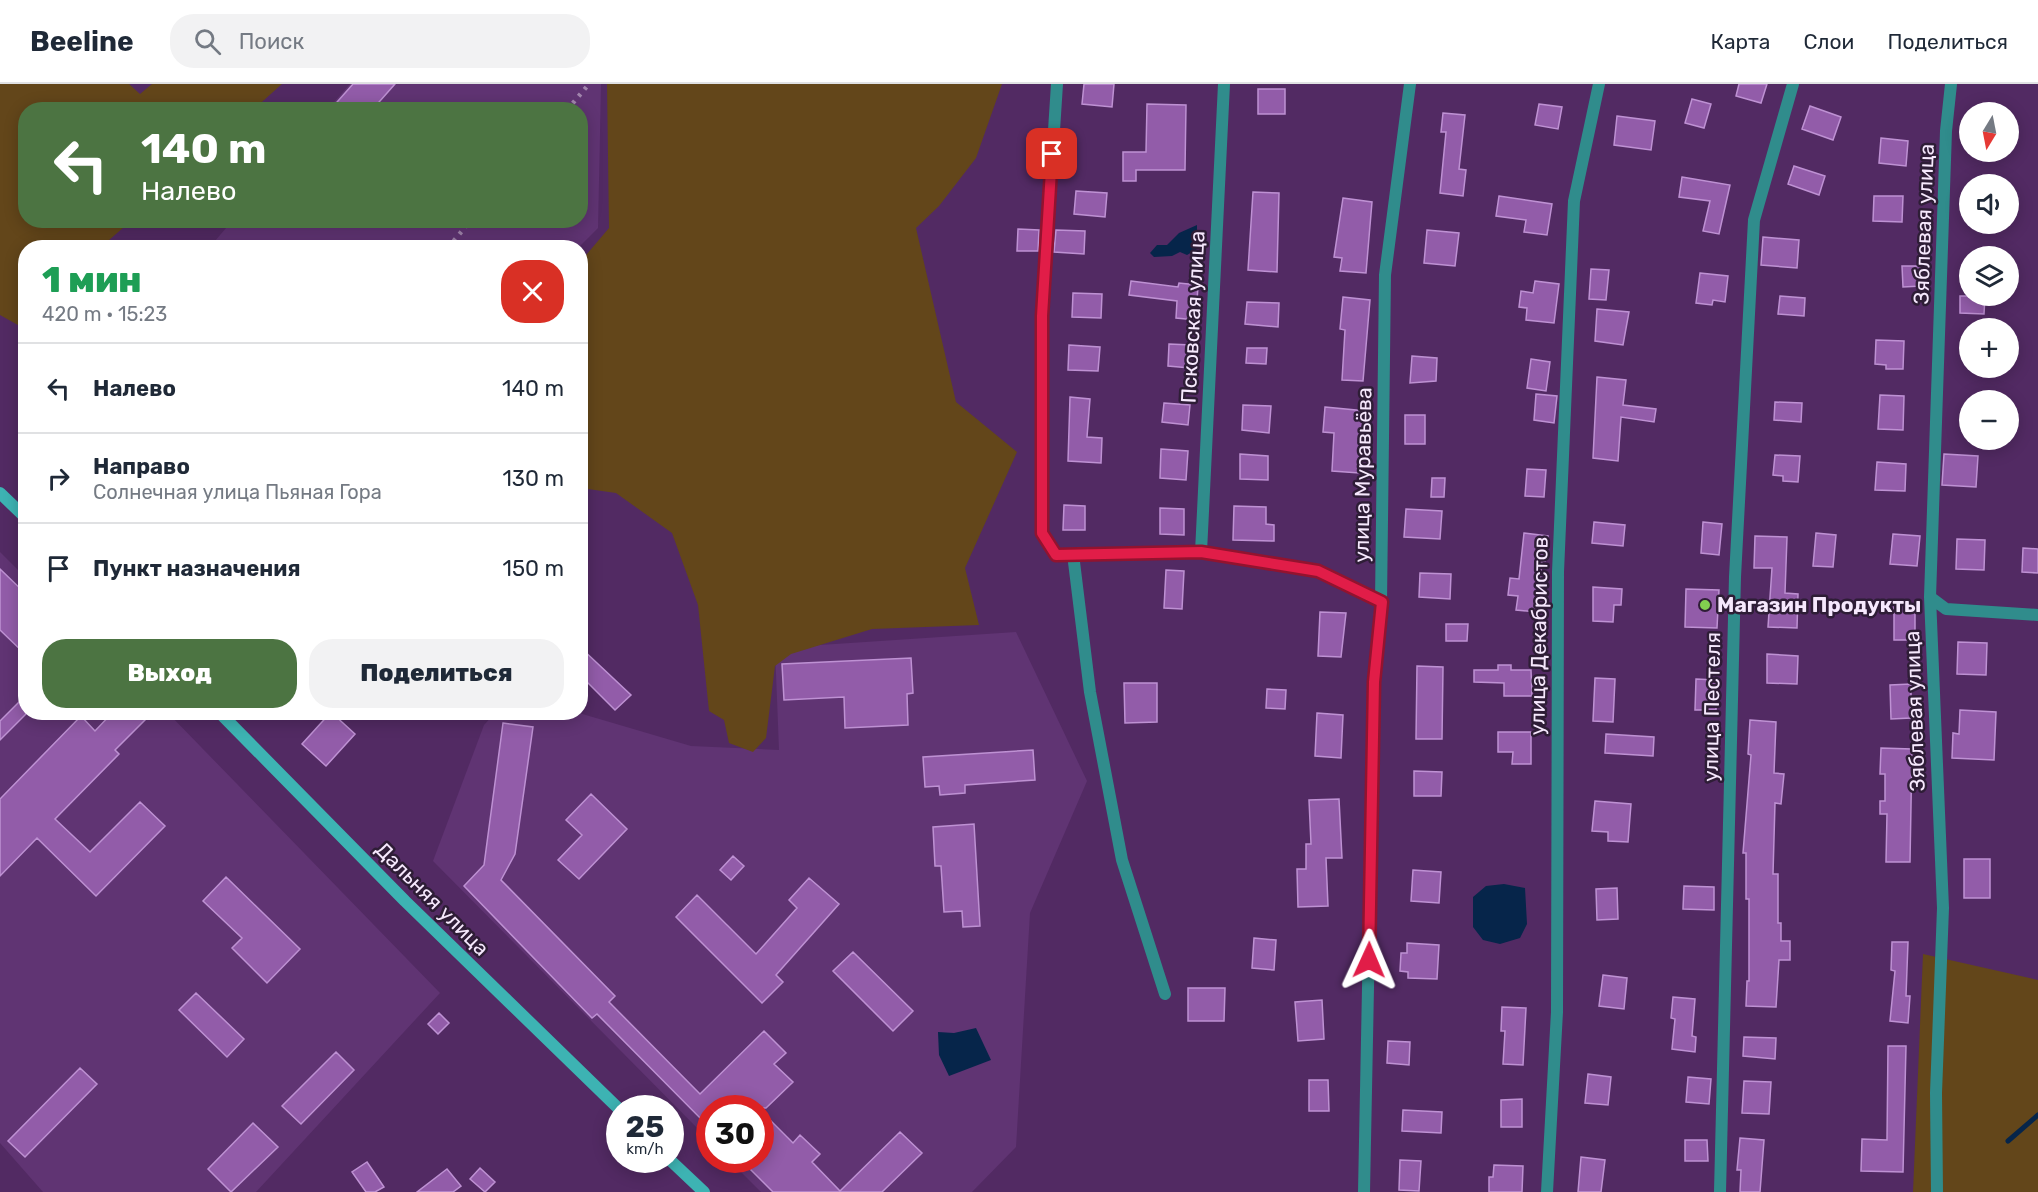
<!DOCTYPE html>
<html lang="ru">
<head>
<meta charset="utf-8">
<style>
  :root { --surface:#fff; --page:#f2f2f3; --text:#1f2937; --muted:#747a83; --line:#e0e1e3; --accent:#4c7442 }
  body { margin:0; font-family:Rubik,sans-serif; background:var(--page); color:var(--text); height:100vh; display:flex; flex-direction:column; font-size:22px; white-space:nowrap }
  * { box-sizing:border-box; margin:0 }
  p { font-size:20px; color:var(--muted) }
  .icon { flex:none; width:33px; height:33px; fill:none; stroke:currentColor; stroke-width:2; stroke-linecap:round; stroke-linejoin:round }
  .map { position:relative; flex:1; overflow:hidden }
  .panel { position:absolute; left:18px; top:156px; width:570px; height:480px; display:flex; flex-direction:column; background:var(--surface); border-radius:24px; box-shadow:0 3px 15px #0003 }
  .panel>* { flex:none }
  .top-card { position:absolute; left:18px; top:18px; width:570px; height:126px; border-radius:24px; box-shadow:0 3px 15px #0003; background:#4c7442; color:#fff; overflow:hidden }
  .needle { width:39px; rotate:190deg }
  .buttons { position:absolute; left:1959px; top:18px; display:grid; gap:12px }
  .buttons a { display:grid; place-items:center; width:60px; height:60px; border-radius:50%; background:var(--surface); box-shadow:0 3px 15px #0003; font-size:30px }
  .speed { position:absolute; left:606px; top:1011px; display:flex; gap:12px; font-size:30px; font-weight:700; text-align:center }
  .speed>* { display:grid; place-content:center; width:78px; height:78px; border-radius:50%; background:var(--surface); box-shadow:0 3px 15px #0003; line-height:1 }
  .speed small { font-size:15px; font-weight:400 }
  .speed .limit { border:9px solid #d22; background:#fff; color:#111 }
  .pin { position:absolute; display:grid; place-items:center; width:51px; height:51px; color:#fff; margin:-26px; border-radius:12px; box-shadow:0 3px 9px #0006 }
  .me { position:absolute; width:66px; margin:-33px; rotate:1deg; stroke-linejoin:round; filter:drop-shadow(0 0 4px #0008) }
  .turn { display:flex; align-items:center; gap:21px; height:126px; padding:0 24px; font-size:27px }
  .turn .icon { width:78px; height:78px; stroke-width:2.5 }
  .turn b { display:block; font-size:42px; line-height:51px }
  .round { display:grid; place-items:center; flex:none; width:63px; height:63px; border-radius:24px; background:var(--page) }
  .head { display:flex; align-items:center; justify-content:space-between; height:102px; padding:0 24px }
  h1 { font-size:36px; font-weight:800; line-height:45px; color:#1e9e55 }
  .cta { display:flex; gap:12px; margin-top:auto; padding:12px 24px }
  .cta a { flex:1; height:69px; border-radius:24px; background:var(--accent); color:#fff; font-size:24px; font-weight:800; line-height:69px; text-align:center }
  .cta a+a { background:var(--page); color:var(--text) }
  ul { padding:0; list-style:none }
  li { display:flex; align-items:center; gap:18px; height:90px; padding:0 24px; border-top:2px solid var(--line) }
  li div { flex:1 }
  li b { display:block; font-size:22px }
  li em { font-style:normal }
  header { display:flex; align-items:center; gap:36px; box-sizing:border-box; height:84px; padding:0 30px; background:var(--surface); border-bottom:2px solid var(--line) }
  header strong { font-size:28px }
  nav { display:flex; gap:33px; margin-inline-start:auto; font-size:21px }
  .search { width:420px; height:54px; background:var(--page); display:flex; align-items:center; gap:15px; box-sizing:border-box; padding:0 21px; border-radius:24px; color:var(--muted); font-size:22px }
  .map>svg:first-child { display:block }
</style>
</head>
<body>
<header>
<strong>Beeline</strong>
<div class="search"><svg class="icon" aria-label="search" viewBox="0 0 24 24"><circle cx="10" cy="10" r="6"/><path d="M15 15l6 6"/></svg>Поиск</div>
<nav><a>Карта</a><a>Слои</a><a>Поделиться</a></nav>
</header>
<div class="map">
<svg width="2038" height="1108" viewBox="0 0 2038 1108">
  <rect width="100%" height="100%" fill="#522a63"/>
  <path fill="#603473" d="M350,0H601L598,144L579,163L209,164L232,137L580,136V26L328,25Z
    M0,468L25,493L26,628L168,629L440,909L256,1108H43L0,1059Z
    M1016,548L1087,697L1030,829L1016,1063L972,1108H761L729,1076H760V1024H710L709,1056L433,777L484,641L495,629H579L691,662L779,666L775,564Z"/>
  <path fill="#63461a" d="M0,0H129L140,10L152,0H282L254,25L26,26V136L131,137L101,163L26,164L25,245L0,231Z
    M607,0H1002L976,74L939,122L916,144L956,318L1017,368L965,484L979,541L872,545L791,570L775,582L766,654L753,668L729,659L724,636L709,627L698,521L672,449L616,409L581,404V177L609,144Z
    M1923,870L2038,896V1108H1913Z"/>
  <path fill="#06254a" d="M1197,141V165L1187,171L1180,168L1172,172L1154,173L1150,169L1157,161H1167L1179,149Z
    M1504,800L1525,804L1527,840L1520,854L1500,860L1483,856L1473,843V813L1486,802Z
    M976,944L991,976L949,992L939,971L938,948L954,949Z"/>
  <g fill="none" stroke-linecap="round" stroke-linejoin="round">
    <path stroke="#06254a" stroke-width="5" d="M2008,1057L2038,1031"/>
  </g>
  <path fill="#925ca9" stroke="#be91d3" stroke-width="1.5" d="M353,0H395L372,26H330Z
    M1084,0H1114L1112,23L1082,20Z
    M1739,0H1767L1761,19L1736,12Z
    M1258,5H1285V30H1258Z
    M1692,15L1711,20L1704,44L1685,39Z
    M1147,20L1186,21L1185,86H1136V97H1123V68H1146Z
    M1539,20L1562,23L1558,45L1535,41Z
    M1810,22L1841,33L1833,56L1802,45Z
    M1443,29L1465,31L1459,85L1466,86L1463,112L1440,109L1446,48H1441Z
    M1617,32L1655,37L1651,66L1614,61Z
    M1881,54L1908,57L1906,82L1879,79Z
    M1794,82L1825,92L1819,111L1788,100Z
    M1682,93L1730,101L1719,150L1703,147L1710,117L1679,113Z
    M1076,107L1107,109L1105,133L1074,130Z
    M1253,108L1279,109L1277,188L1248,186Z
    M1499,112L1552,120L1547,151L1524,148L1526,136L1496,132Z
    M1874,112H1903L1902,138L1873,137Z
    M1343,114L1372,118L1366,189L1340,187L1342,174L1334,173Z
    M1018,145L1039,146L1038,167H1017Z
    M1056,146L1085,147L1084,170L1054,168Z
    M1427,146L1459,149L1455,182L1424,179Z
    M1763,153L1799,156L1797,184L1761,181Z
    M1902,182H1921V202L1903,203Z
    M1591,185L1609,186L1606,216L1589,215Z
    M1700,189L1728,192L1725,218L1713,216L1712,221L1696,219Z
    M1131,197L1178,203L1179,199L1198,201L1196,236L1176,234L1177,217L1129,211Z
    M1535,197L1559,200L1554,239L1526,236L1527,224L1519,223L1521,207L1533,209Z
    M1073,209L1102,210L1101,234L1072,233Z
    M1780,212L1805,214L1804,232L1778,230Z
    M1960,212H1985L1984,230L1960,229Z
    M1343,213L1370,216L1363,297L1342,296L1345,246L1340,245Z
    M1247,218L1279,219L1278,243L1245,240Z
    M1597,225L1629,228L1623,261L1595,257Z
    M1876,256L1904,257L1903,285H1886V281L1875,280Z
    M1169,260L1191,261L1190,284L1168,282Z
    M1069,261L1100,263L1098,287L1068,286Z
    M1247,264H1267L1266,280L1246,279Z
    M1412,272L1437,274L1436,297L1410,299Z
    M1531,275L1550,278L1546,307L1527,304Z
    M1597,293L1626,296L1623,321L1656,325L1654,338L1621,333L1618,377L1593,374Z
    M1536,310L1557,312L1554,339L1534,336Z
    M1880,311L1904,312L1903,346L1878,345Z
    M1070,313L1090,315L1087,353L1102,354L1101,379L1068,377Z
    M1775,318L1802,319L1801,338L1774,336Z
    M1164,319L1190,321L1188,341L1162,338Z
    M1243,321L1271,322L1269,349L1242,346Z
    M1325,323L1366,327L1363,352H1361L1359,389L1332,387L1334,349L1323,348Z
    M1405,331H1425V360H1405Z
    M1161,365L1188,367L1186,396L1160,394Z
    M1240,370L1268,372V396L1240,395Z
    M1944,370L1978,372L1976,403L1942,401Z
    M1775,371L1800,372L1798,398L1783,397V392L1773,391Z
    M1877,378L1906,380L1905,407L1875,406Z
    M1527,385L1546,386L1544,413L1525,412Z
    M1432,394H1445L1444,413H1431Z
    M1064,421L1085,422V446H1063Z
    M1234,422L1266,423V440L1274,441V457L1233,456Z
    M1160,424L1184,425V451L1160,450Z
    M1406,425L1442,427L1440,455L1404,453Z
    M1594,438L1625,441L1623,462L1592,459Z
    M1703,438L1722,440L1719,471L1701,469Z
    M1524,449L1548,452L1545,477H1542L1537,528L1516,526L1518,512L1508,511L1510,494L1519,495Z
    M1816,449L1836,451L1833,483L1813,482Z
    M1893,450L1920,452L1917,482L1890,480Z
    M1755,452L1787,453L1785,509L1798,510L1797,544L1768,543L1772,484H1754Z
    M1957,455L1985,456L1984,486L1956,485Z
    M2023,464L2038,465V489L2022,488Z
    M0,485L26,510V571L0,546Z
    M1166,486L1184,487L1182,525L1164,524Z
    M1420,489L1451,490L1450,515L1419,513Z
    M1593,503L1622,505L1621,521H1614L1613,538L1593,537Z
    M1686,505L1719,506L1717,544L1685,543Z
    M1915,520V556H1894V521Z
    M1320,528L1346,529L1341,573L1318,572Z
    M1446,540H1468L1467,557H1446Z
    M1958,558L1987,559L1986,591L1957,590Z
    M580,563L631,611L615,626L587,598L580,605Z
    M1767,570L1798,572L1797,600L1767,599Z
    M911,574L913,609L907,610L908,641L845,644L844,613L784,616L782,580Z
    M1498,581H1511V586H1531L1532,612H1504V599L1474,598V586H1498Z
    M1417,582L1443,583L1442,655H1416Z
    M1595,594L1615,595L1613,638L1593,637Z
    M1696,595L1716,596V626H1695Z
    M1124,599H1157V638L1125,639Z
    M1911,600V634L1891,635L1890,601Z
    M1267,605L1286,606L1285,625L1266,624Z
    M26,611V630L0,656V637Z
    M1960,626L1996,628L1994,676L1952,674L1953,649L1959,650Z
    M113,628H137L145,636L115,666L119,670L55,735L90,768L140,718L165,742L96,812L37,754L0,792V715L81,632L95,647Z
    M331,628L355,650L326,682L302,660Z
    M1317,629L1343,631L1341,674L1315,672Z
    M1750,636L1776,638L1774,689L1784,690L1781,720L1775,719L1773,790H1778V839H1781V857H1790V876H1779L1776,923L1746,922L1747,897H1749V815H1746V769H1743L1751,671L1748,670Z
    M503,639L533,643L515,770L501,796L615,912L609,918L700,1010L764,947L786,969L774,980L793,998L766,1024H710V1044L597,930L592,934L464,802L484,781Z
    M1498,648H1531V680H1512L1513,668H1498Z
    M1606,650L1654,653L1653,672L1605,669Z
    M1881,664L1912,665L1910,778H1886L1887,730H1880V717H1885V690H1880Z
    M1033,666L1035,696L965,701V709L940,711L939,702L925,703L923,673Z
    M1414,687L1442,688L1441,712H1414Z
    M591,710L627,745L579,795L558,776L582,751L566,736Z
    M1339,715L1342,774H1326L1328,822L1298,823L1297,785H1306V760H1311L1309,716Z
    M1595,717L1631,720L1628,758L1608,757V748L1592,747Z
    M974,740L980,842L963,843L962,827L944,828L941,782H935L933,743Z
    M733,772L744,782L731,796L720,786Z
    M1964,775H1990V814H1964Z
    M1413,786L1441,788L1439,819L1411,817Z
    M226,793L300,865L267,899L232,864L242,854L203,817Z
    M809,794L839,820L776,891L783,898L762,919L676,833L697,811L756,870L797,824L789,816Z
    M1684,802L1714,803V826L1683,825Z
    M1617,804L1618,835L1597,836L1596,805Z
    M1254,854L1276,856L1274,886L1252,884Z
    M1892,858H1908L1906,912H1910L1908,939L1890,937L1895,887L1891,886Z
    M1407,859L1439,861L1437,895L1408,894V888L1400,887L1401,869H1407Z
    M853,868L913,927L893,947L833,887Z
    M1603,891L1627,894L1624,925L1599,922Z
    M1188,904H1225L1224,937H1188Z
    M196,909L244,955L227,973L179,926Z
    M1673,913L1695,915L1692,952L1696,953L1695,968L1672,965L1675,935L1671,934Z
    M1322,916L1324,955L1298,957L1295,918Z
    M1502,923L1526,924L1523,981L1503,980L1505,947H1501Z
    M439,929L449,939L438,950L428,940Z
    M1744,953L1776,954L1775,975L1743,972Z
    M1388,957L1410,958L1409,981L1387,979Z
    M1888,962H1906L1903,1088L1861,1087L1862,1055L1887,1056Z
    M336,968L354,986L301,1040L282,1022Z
    M80,984L97,1000L25,1073L8,1057Z
    M1588,990L1611,993L1608,1021L1585,1019Z
    M1688,993L1711,995L1709,1020L1686,1018Z
    M1309,996H1328L1329,1027H1309Z
    M1744,997L1771,998L1769,1030L1742,1029Z
    M1522,1015V1043H1501V1016Z
    M760,1026L793,1059L800,1051L820,1070L812,1078L840,1107L900,1048L922,1069L882,1108H773L741,1076H760Z
    M1403,1026L1442,1028L1441,1049L1402,1047Z
    M253,1039L278,1063L231,1108L208,1085Z
    M1740,1054L1764,1056L1760,1108H1740L1741,1086H1737Z
    M1685,1056H1707L1708,1077H1685Z
    M1581,1073L1605,1076L1601,1108H1578Z
    M1400,1076L1421,1077L1419,1107L1399,1106Z
    M367,1078L384,1103L375,1108H366L352,1088Z
    M1494,1081L1523,1082L1522,1108H1489V1093H1493Z
    M480,1084L495,1098L485,1108L470,1095Z
    M447,1085L461,1102L453,1108H417Z"/>
  <g fill="none" stroke-linecap="round" stroke-linejoin="round">
    <path stroke="#308c8c" stroke-width="12" d="M1057,0L1042,232V449L1056,471L1201,468L1318,487L1381,518
      M1201,468L1224,0
      M1073,470L1090,608L1122,776L1165,910
      M1930,513L1946,525L2038,531
      M1364,1108L1374,598L1381,518L1385,191L1410,0
      M1547,1108L1557,928L1558,488L1574,117L1599,0
      M1720,1108L1735,493L1754,136L1793,0
      M1937,1108L1936,1009L1943,824L1930,513L1946,47L1951,0"/>
    <path stroke="#3db3b3" stroke-width="12" d="M0,409L26,434
      M219,628L405,817L620,1026
      M670,1076L704,1108"/>
    <path stroke="#a185ad" stroke-width="4.5" stroke-dasharray="3 6" stroke-linecap="butt" d="M567,26L589,0
      M448,164L471,136"/>
  </g>
  <g fill="none" stroke-linecap="round" stroke-linejoin="round">
    <g stroke="#92132f" stroke-width="15">
      <path id="route" d="M1052,70L1042,232V449L1056,471L1201,468L1318,487L1382,518L1374,598L1369,876"/>
    </g>
    <use href="#route" stroke="#e11d48" stroke-width="10"/>
  </g>
  <circle fill="#82d04f" stroke="#2e1d36" stroke-width="2" cx="1705" cy="521" r="6"/>
  <g text-anchor="middle" stroke-width="5" stroke-linejoin="round" paint-order="stroke">
    <g font-size="21" fill="#f6e8fd" stroke="#2e1d36">
      <text transform="translate(1924 140) rotate(-88)" y="7">Зяблевая улица</text>
      <text transform="translate(1193 233) rotate(-87)" y="7">Псковская улица</text>
      <text transform="translate(1363 391) rotate(-89)" y="7">улица Муравьёва</text>
      <text transform="translate(1539 552) rotate(-89)" y="7">улица Декабристов</text>
      <text transform="translate(1712 623) rotate(-89)" y="7">улица Пестеля</text>
      <text transform="translate(1915 627) rotate(-92)" y="7">Зяблевая улица</text>
      <text transform="translate(432 815) rotate(45)" y="7">Дальняя улица</text>
    </g>
    <g font-size="21" font-weight="bold" fill="#f6e8fd" stroke="#2e1d36" text-anchor="start">
      <text x="1717" y="528">Магазин Продукты</text>
    </g>
  </g>
</svg>
<div class="buttons">
<a><svg class="needle" viewBox="-14 -14 28 28"><path d="M0-13l5 13h-10z" fill="#e53935"/><path d="M0 13l5-13h-10z" fill="#747a83"/></svg></a>
<a><svg class="icon" aria-label="sound" viewBox="0 0 24 24"><path d="M4 9h4l5-4v14l-5-4H4zM17 9q2 3 0 6"/></svg></a>
<a><svg class="icon" aria-label="layers" viewBox="0 0 24 24"><path d="M12 4l9 5-9 5-9-5zM3 14l9 5 9-5"/></svg></a>
<a>+</a>
<a>−</a>
</div>
<div class="speed"><div>25<small>km/h</small></div><div class="limit">30</div></div>
<div class="pin" style="left:1052px;top:70px;background:#d93025"><svg class="icon" aria-label="arrive" viewBox="0 0 24 24"><path d="M6 21V4h12l-3 4 3 4H6"/></svg></div>
<svg class="me" style="left:1369px;top:876px" viewBox="-20 -20 40 40"><path d="M0-17L14 15 0 8-14 15z" fill="#e11d48" stroke="#fff" stroke-width="4"/></svg>
<div class="top-card">
<div class="turn"><svg class="icon" aria-label="left" viewBox="0 0 24 24"><path d="M17 20v-9H6M10 6l-5 5 5 5"/></svg><div><b>140 m</b>Налево</div></div>
</div>
<section class="panel">
<div class="head"><div><h1>1 мин</h1><p>420 m · 15:23</p></div><a class="round" style="background:#d93025;color:#fff"><svg class="icon" aria-label="close" viewBox="0 0 24 24"><path d="M6 6l12 12M18 6L6 18"/></svg></a></div>
<ul>
<li><svg class="icon" aria-label="left" viewBox="0 0 24 24"><path d="M17 20v-9H6M10 6l-5 5 5 5"/></svg><div><b>Налево</b></div><em>140 m</em></li>
<li><svg class="icon" aria-label="right" viewBox="0 0 24 24"><path d="M7 20v-9h11M14 6l5 5-5 5"/></svg><div><b>Направо</b><p>Солнечная улица Пьяная Гора</p></div><em>130 m</em></li>
<li><svg class="icon" aria-label="arrive" viewBox="0 0 24 24"><path d="M6 21V4h12l-3 4 3 4H6"/></svg><div><b>Пункт назначения</b></div><em>150 m</em></li>
</ul>
<div class="cta"><a>Выход</a><a>Поделиться</a></div>
</section>
</div>
</body>
</html>
